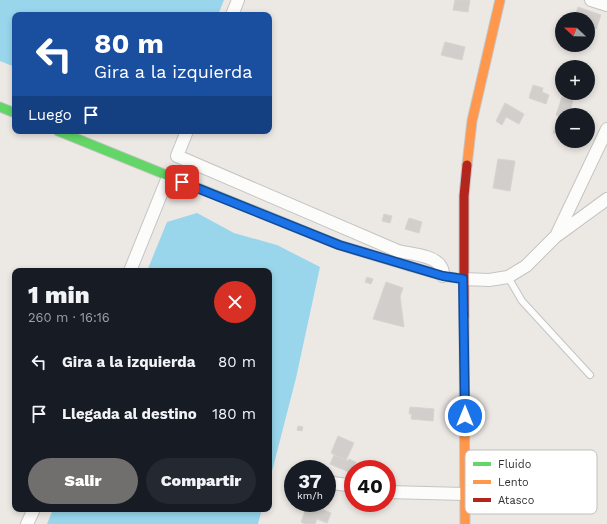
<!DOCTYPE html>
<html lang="es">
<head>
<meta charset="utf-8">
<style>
  :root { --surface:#171b24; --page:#242831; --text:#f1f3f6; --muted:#9ea1a6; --accent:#706f6e }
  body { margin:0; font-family:"Work Sans",sans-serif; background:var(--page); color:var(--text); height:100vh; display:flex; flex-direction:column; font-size:15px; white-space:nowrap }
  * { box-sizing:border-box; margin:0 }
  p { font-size:13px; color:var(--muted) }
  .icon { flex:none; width:22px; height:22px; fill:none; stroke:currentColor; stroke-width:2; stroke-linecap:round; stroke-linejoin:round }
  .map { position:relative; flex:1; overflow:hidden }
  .drawer { position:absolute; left:12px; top:268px; width:260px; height:244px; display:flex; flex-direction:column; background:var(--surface); border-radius:8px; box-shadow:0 2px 6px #0003 }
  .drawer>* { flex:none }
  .guide { position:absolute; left:12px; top:12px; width:260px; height:122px; border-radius:8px; box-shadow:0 2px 6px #0003; background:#1a4fa0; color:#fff; overflow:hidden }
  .needle { width:26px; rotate:292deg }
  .controls { position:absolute; left:555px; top:12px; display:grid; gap:8px }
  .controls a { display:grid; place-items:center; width:40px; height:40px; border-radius:50%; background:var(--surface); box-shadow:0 2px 6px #0003; font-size:20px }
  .speed { position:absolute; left:284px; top:460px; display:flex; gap:8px; font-size:20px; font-weight:700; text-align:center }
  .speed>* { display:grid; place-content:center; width:52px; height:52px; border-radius:50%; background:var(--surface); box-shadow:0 2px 6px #0003; line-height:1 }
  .speed small { font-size:10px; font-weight:400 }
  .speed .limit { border:6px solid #d22; background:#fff; color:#111 }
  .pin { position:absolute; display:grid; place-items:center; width:34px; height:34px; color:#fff; margin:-17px; border-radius:8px; box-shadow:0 2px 6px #0006 }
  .me { position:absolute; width:44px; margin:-22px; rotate:0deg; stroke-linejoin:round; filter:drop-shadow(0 0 3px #0008) }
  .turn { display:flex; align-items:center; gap:14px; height:84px; padding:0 16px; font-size:18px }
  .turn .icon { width:52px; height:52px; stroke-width:2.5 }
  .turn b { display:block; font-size:28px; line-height:34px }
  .then { display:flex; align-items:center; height:38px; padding:0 16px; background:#0003; gap:8px; font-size:15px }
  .round { display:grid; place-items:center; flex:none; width:42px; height:42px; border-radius:21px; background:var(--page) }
  .summary { display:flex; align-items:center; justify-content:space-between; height:68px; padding:0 16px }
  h1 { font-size:24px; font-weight:800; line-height:30px }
  .button { display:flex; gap:8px; margin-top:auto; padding:8px 16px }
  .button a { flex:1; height:46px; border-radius:24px; background:var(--accent); color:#fff; font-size:16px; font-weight:800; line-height:46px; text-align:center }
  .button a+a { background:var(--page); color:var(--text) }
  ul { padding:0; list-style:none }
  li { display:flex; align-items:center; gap:12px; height:52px; padding:0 16px }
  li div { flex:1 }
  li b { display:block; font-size:15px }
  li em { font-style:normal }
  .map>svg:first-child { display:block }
</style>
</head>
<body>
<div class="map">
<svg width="607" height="524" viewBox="0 0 607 524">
  <rect width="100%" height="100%" fill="#ece8e4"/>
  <path fill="#99d6ec" d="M0,0H224L218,15H15V67L0,61Z
    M197,213L234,233L277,245L320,267L296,378L269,483V271H147L167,222Z
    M53,509H262L258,524H47Z"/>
  <path fill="#d1cecb" stroke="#d7d4d0" d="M455,0H470L468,12L453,10Z
    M578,7L601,15L596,29L588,27V19H574Z
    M445,42L465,47L462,60L441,55Z
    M533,85L543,88L542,92L549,95L546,104L529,98Z
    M562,97L573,101L569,115H562V117L556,115Z
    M505,103L524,114L519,124L506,117L502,125L496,121Z
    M556,123L562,125L560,135L553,133Z
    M498,159L515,161L510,191L493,188Z
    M384,214L392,216L390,223L382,221Z
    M409,218L422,222L419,233L405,229Z
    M367,277L373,279L371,284L365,282Z
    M386,282L403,288L400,296L404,327L373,319Z
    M410,407L434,409L433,421L411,419L412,414H409Z
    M298,426L303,427L302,431L297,430Z
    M338,436L354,443L346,460L331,453Z
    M334,455L348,461L349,459L356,462L351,473L330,464Z
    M293,483V493L290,492Z
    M308,503H324L322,509L331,513L327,523L317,519L315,524H305L301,522Z"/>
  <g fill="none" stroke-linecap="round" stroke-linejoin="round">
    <g stroke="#c5c4c5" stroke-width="8">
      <path id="lane" d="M508,277L522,301L590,375"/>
    </g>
    <g stroke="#c5c4c5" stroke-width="14">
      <path id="street" d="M591,0L607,5
        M232,15L238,0
        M187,131L177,156L398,251C410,254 435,255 441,267C443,269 443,273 443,276
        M557,234L607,129
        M130,271L168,177
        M463,279L489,280L508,277L526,266L555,237L607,199
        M327,482L353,486
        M387,492L465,494
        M27,524L34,509"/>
    </g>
    <g stroke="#c5c4c5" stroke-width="11">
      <path id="fast" d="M0,107L15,113
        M58,131L339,245L409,266"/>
    </g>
    <g stroke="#c5c4c5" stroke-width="11">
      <path id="slow" d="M467,165L472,121L500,0
        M409,266L443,276L463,279
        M464,316L465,524"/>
    </g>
    <g stroke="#c5c4c5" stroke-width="11">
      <path id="jam" d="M464,316V196L467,165"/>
    </g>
    <use href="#lane" stroke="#fcfcfb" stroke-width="6"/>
    <use href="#street" stroke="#fcfcfb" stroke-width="12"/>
    <use href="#fast" stroke="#63d668" stroke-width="9"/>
    <use href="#slow" stroke="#ff974d" stroke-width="9"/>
    <use href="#jam" stroke="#b3261e" stroke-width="9"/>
  </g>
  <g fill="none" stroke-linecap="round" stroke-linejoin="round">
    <g stroke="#114b97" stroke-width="10">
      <path id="route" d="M182,182L339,245L443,276L463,279L465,416"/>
    </g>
    <use href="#route" stroke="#1a73e8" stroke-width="7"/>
  </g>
  <rect x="465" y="450" width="132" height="64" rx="6" fill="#fff" stroke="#c0c0c0" stroke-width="1"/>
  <rect x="473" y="462" width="18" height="4" fill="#63d668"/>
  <rect x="473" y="480" width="18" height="4" fill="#ff974d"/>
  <rect x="473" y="498" width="18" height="4" fill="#b3261e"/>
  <g font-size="11" fill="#2e2e2e">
    <text x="498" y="468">Fluido</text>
    <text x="498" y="486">Lento</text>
    <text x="498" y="504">Atasco</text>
  </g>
</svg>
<div class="controls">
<a><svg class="needle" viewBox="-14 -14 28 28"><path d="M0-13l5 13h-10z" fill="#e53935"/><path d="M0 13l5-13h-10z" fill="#9ea1a6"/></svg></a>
<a>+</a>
<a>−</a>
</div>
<div class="speed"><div>37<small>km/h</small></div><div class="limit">40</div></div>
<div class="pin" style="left:182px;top:182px;background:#d93025"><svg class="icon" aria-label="arrive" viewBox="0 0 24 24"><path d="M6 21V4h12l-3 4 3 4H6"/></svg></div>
<svg class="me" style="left:465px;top:416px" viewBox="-20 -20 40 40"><circle r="17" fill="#1a73e8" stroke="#fff" stroke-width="3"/><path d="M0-11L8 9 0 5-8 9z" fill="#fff"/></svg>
<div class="guide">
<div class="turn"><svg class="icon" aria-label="left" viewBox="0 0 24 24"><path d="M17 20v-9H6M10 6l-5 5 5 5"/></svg><div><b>80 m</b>Gira a la izquierda</div></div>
<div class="then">Luego<svg class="icon" aria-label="arrive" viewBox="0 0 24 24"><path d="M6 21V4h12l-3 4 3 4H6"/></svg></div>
</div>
<section class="drawer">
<div class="summary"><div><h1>1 min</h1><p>260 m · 16:16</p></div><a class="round" style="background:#d93025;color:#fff"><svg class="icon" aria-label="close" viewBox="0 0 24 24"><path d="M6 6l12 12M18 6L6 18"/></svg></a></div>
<ul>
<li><svg class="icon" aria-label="left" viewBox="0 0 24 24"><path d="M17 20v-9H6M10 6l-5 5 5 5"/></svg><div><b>Gira a la izquierda</b></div><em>80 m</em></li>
<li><svg class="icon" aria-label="arrive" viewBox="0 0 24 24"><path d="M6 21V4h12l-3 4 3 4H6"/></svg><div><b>Llegada al destino</b></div><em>180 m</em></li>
</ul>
<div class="button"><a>Salir</a><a>Compartir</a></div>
</section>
</div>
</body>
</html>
